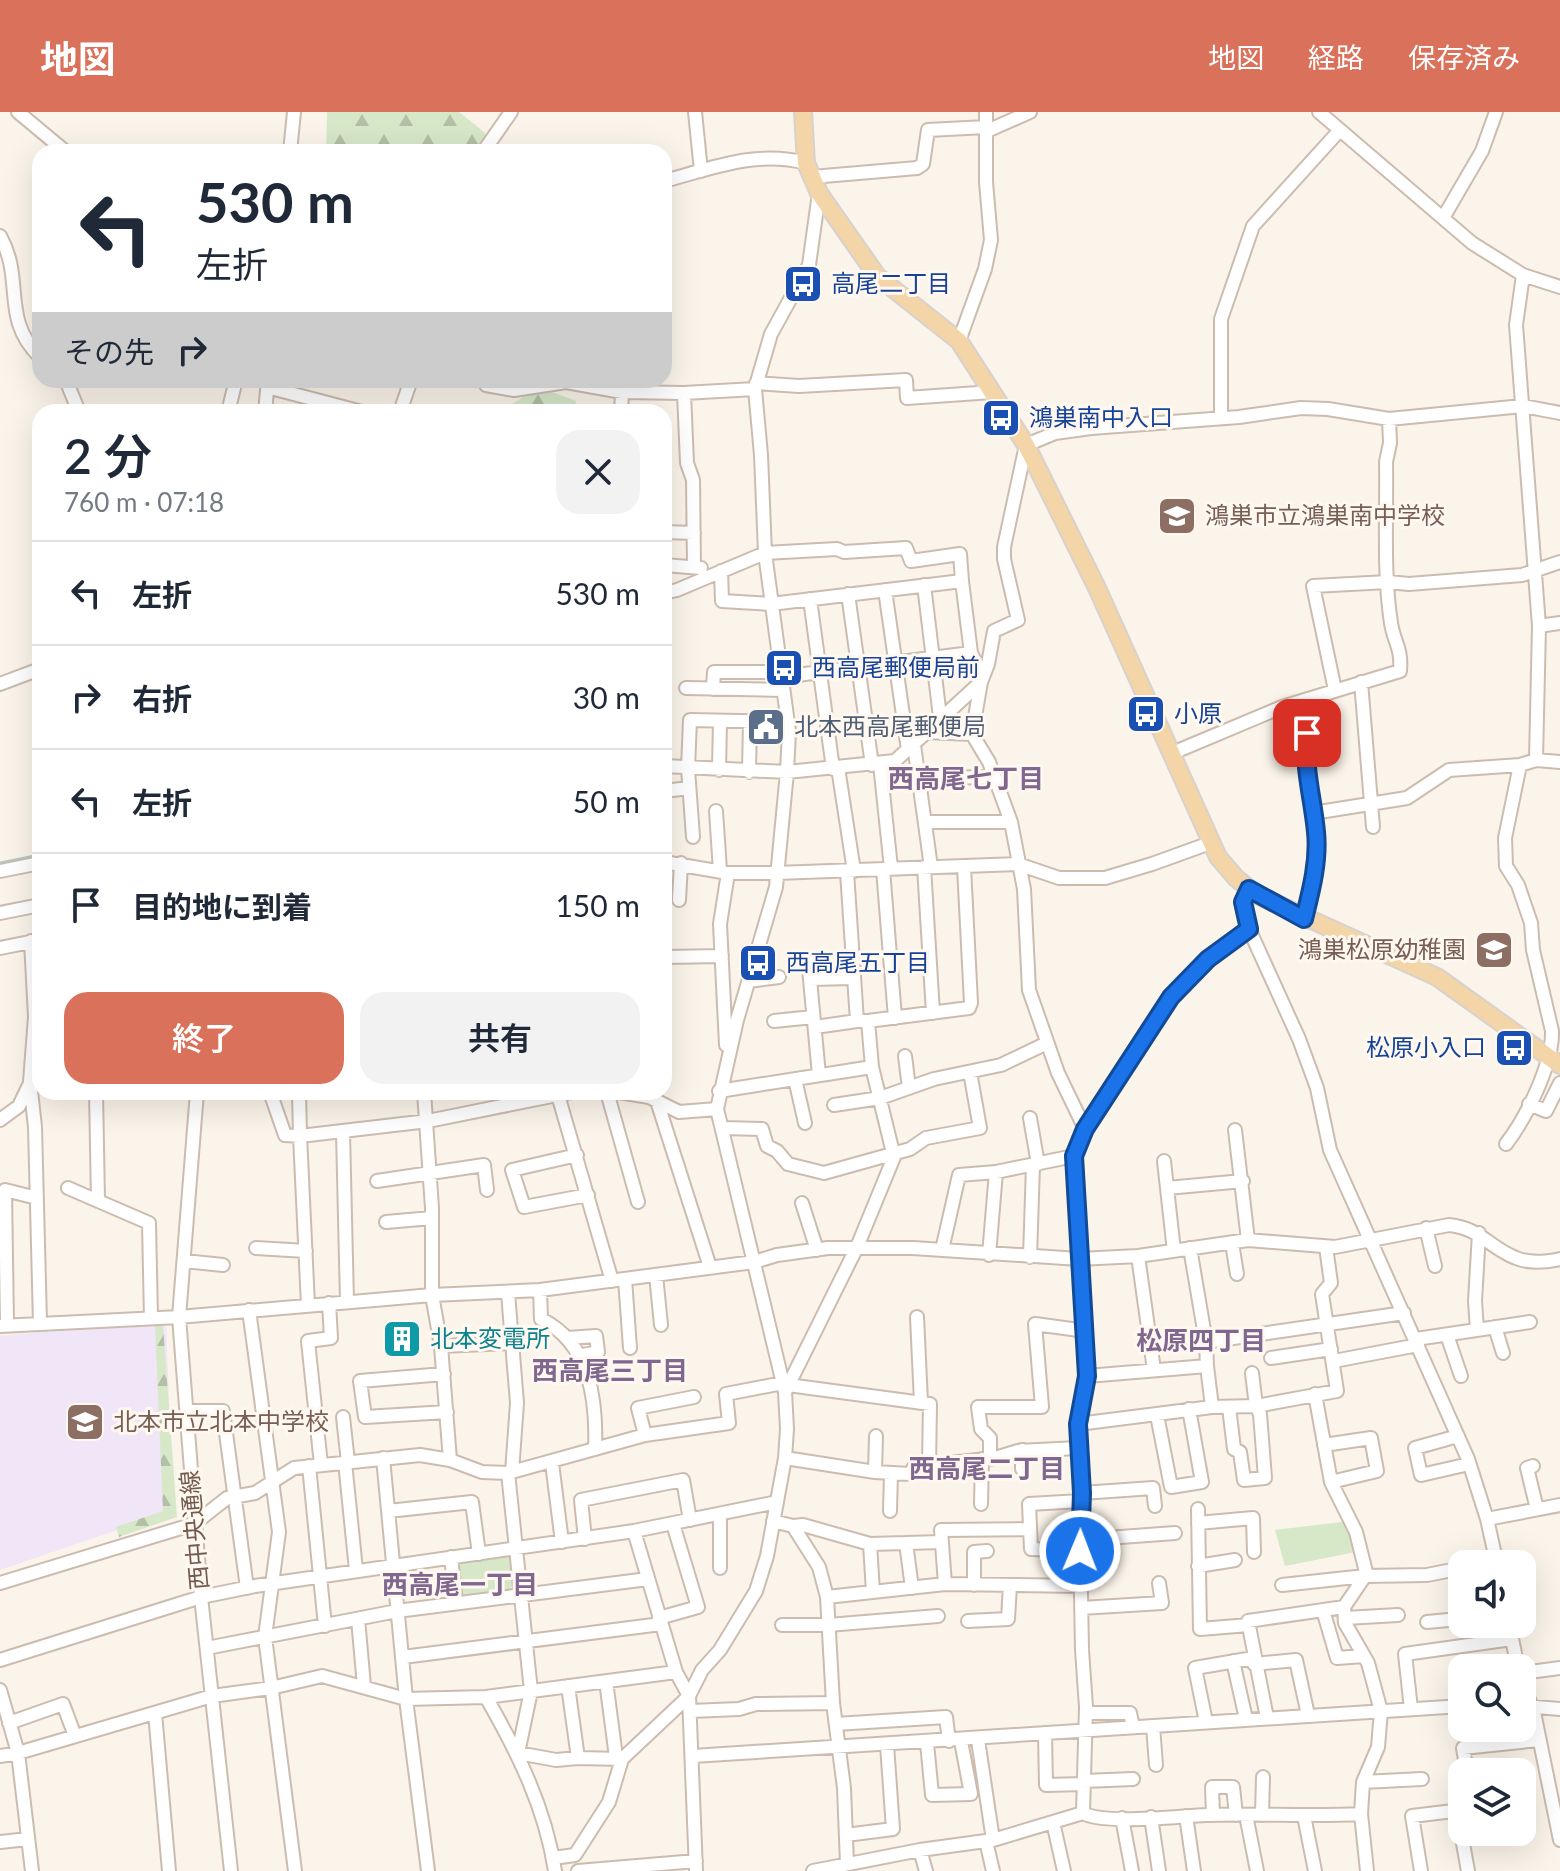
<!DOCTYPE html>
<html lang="ja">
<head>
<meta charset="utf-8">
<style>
  :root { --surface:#fff; --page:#f2f2f3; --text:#1f2937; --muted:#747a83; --line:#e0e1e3; --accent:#da715a }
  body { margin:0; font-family:Lato,"Noto Sans JP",sans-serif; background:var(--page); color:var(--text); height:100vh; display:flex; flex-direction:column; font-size:30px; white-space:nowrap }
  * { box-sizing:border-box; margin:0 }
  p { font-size:26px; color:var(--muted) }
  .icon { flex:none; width:44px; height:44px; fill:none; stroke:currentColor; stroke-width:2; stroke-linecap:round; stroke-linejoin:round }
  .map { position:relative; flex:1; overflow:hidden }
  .details { position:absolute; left:32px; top:292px; width:640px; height:696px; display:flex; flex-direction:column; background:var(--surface); border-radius:24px; box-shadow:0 8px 32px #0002 }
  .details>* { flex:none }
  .top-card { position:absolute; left:32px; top:32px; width:640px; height:244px; border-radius:24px; box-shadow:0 8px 32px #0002; background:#fff; color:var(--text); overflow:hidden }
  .tools { position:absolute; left:1448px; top:1438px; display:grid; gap:16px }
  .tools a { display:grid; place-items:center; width:88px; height:88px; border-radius:16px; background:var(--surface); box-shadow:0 8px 32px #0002; font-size:40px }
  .pin { position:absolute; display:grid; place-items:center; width:68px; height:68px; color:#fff; margin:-34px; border-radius:16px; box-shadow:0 4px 12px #0006 }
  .me { position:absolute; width:88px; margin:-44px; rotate:1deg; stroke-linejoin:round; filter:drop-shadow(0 0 6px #0008) }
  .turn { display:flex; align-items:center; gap:28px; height:168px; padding:0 32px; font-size:36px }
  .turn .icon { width:104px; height:104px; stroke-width:2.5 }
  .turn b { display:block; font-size:56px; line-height:68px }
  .then { display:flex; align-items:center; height:76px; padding:0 32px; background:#0003; gap:16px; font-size:30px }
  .round { display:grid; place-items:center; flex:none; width:84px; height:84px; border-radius:24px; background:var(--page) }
  .summary { display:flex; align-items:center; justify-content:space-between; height:136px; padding:0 32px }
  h1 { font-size:48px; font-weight:600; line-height:60px }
  .button { display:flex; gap:16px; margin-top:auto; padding:16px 32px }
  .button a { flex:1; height:92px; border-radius:24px; background:var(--accent); color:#fff; font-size:32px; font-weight:600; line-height:92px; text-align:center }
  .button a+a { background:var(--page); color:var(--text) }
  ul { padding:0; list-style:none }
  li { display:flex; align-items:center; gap:24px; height:104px; padding:0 32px; border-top:2px solid var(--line) }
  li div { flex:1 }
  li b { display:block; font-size:30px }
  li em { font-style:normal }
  header { display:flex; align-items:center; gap:48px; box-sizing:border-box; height:112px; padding:0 40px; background:var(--accent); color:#fff }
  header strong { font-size:38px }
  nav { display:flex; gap:44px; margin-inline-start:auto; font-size:28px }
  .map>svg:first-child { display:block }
</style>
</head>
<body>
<header>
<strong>地図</strong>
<nav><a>地図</a><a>経路</a><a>保存済み</a></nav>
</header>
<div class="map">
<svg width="1560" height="1759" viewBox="0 0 1560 1759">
  <defs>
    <pattern id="forest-firs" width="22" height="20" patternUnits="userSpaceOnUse" patternTransform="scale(2)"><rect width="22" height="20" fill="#d7e8c9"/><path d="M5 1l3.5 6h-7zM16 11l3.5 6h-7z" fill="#b3bfa6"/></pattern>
  </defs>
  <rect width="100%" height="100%" fill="#fbf4ea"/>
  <path fill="#f0e6f7" d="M166,1208L173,1399L0,1458V1224Z"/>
  <path fill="#d7e8c9" d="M1349,1409L1361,1439L1285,1454L1275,1418Z
    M509,1444L513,1478L458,1486L457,1449Z"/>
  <path fill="url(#forest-firs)" d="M327,0H459L484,20L494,40H326Z
    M539,275L576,289L575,300H499Z
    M163,1213L177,1405L119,1425L116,1415L163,1399L155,1214Z"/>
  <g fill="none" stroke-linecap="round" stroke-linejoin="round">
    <path stroke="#a6cfd4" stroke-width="3" d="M0,751L40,743"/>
    <g stroke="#ccbcb0" stroke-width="16">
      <path id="minor" d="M18,0L66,40
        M695,0L701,59
        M1319,0L1472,131L1523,163L1560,175
        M987,19L1030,0
        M290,40L294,0
        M483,40L511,0
        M812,65L917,56L923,52L928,18L986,15
        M664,69C713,56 756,38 806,51
        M1443,106L1482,39L1496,0
        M0,124C25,168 0,206 40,245
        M959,229L985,157L991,128L986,70V0
        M66,268L79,300
        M756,271L799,274L906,268L907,286L992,280
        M486,273L514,278L566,270L622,280L684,281L755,277
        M267,275L362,300
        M684,281L687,351L693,368L694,454
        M228,300L236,268
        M265,300L268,268
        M400,300L411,268
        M621,300L622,280
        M1221,306V207L1253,114L1339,19
        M664,420L694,421
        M664,453L701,456
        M721,459L722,489L771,492L962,469L971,541L983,565
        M924,473L940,605
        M885,478L908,638
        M664,481L677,478L765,441L837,437L844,440L906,436L911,449L960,442L962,469
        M848,482L872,653
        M810,487L833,657
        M1539,514L1560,511
        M781,565L971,541
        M1361,570L1373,715
        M0,572L40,557
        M686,576L783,578
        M713,577L714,560H781
        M1335,578L1313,474L1388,470L1409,472L1522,463L1560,450
        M926,620L972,622
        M914,633L931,755
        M1170,642L1282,595L1400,559C1402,535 1394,531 1391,511C1383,459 1387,403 1386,350L1390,331L1389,307
        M1536,648L1560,650
        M880,652L891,756
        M664,654L787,660L895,649L981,570
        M838,656L854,759
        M719,658L720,609
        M749,660L750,609
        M919,666L995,665
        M664,679L689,676
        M716,699L720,759
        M1313,701L1407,686L1449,658L1520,653L1536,648L1539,514L1516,213L1523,163
        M925,710H1011
        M693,725L688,657L690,608L787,610
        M664,750L728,761H777L1018,752L1059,766H1105L1152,752L1210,731
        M924,755L933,901
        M883,757L895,906
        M0,759L40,751
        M847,760L857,909H868L969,896L971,891L964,755
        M1249,777L1243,790L1249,817L1299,927L1317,976L1330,1038L1468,1347L1487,1407L1497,1452
        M679,788L681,751
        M0,801L40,793
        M1304,807L1314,765L1316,723L1304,642L1310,601L1307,587
        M31,829L35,905L30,970L35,1015L40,1211
        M0,836L40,828
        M664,845L722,844
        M808,846L819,963
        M810,867L853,866
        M749,869L779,865
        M774,909L813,905
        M815,915L857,909
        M726,933L720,812L728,761
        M905,944L909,976
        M795,967L805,1011
        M719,979L872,955L868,909
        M96,980L98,1089
        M197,980L179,1205L201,1485L231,1759
        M270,980L285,1023L300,1024L299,980
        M424,980L432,1096V1183L441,1234L450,1348
        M552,980L558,983L612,1169
        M607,980L638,1090
        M619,980L649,985L679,1000L717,997
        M657,989L710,1155
        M1529,992L1546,999L1560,971
        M834,993L880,986L934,967L1001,953L1047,931
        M1030,1006L1038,1052
        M0,1008L19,994L30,971
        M722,1016L762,1017L767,1034L777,1039L788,1052L824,1061L910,1037L926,1026L980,1016L970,960
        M1085,1017L1058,961L1029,878L1024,777L1011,710L989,650L972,622L981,570L988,552L994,519L1018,508L1004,447V435L1026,333L1055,321L1091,316L1239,305L1301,296L1328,297L1389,307L1523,294L1560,301
        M1235,1018L1248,1128
        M343,1020L347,1190
        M1506,1032C1526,1006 1553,952 1552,919L1533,838L1531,811L1518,773L1506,754L1505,726L1520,653
        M577,1043L512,1058L524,1095L588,1083
        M1164,1049L1174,1139
        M377,1069L484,1053L487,1078
        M68,1076L149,1111L151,1206
        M1167,1076L1243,1069
        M802,1091L817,1138
        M386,1110L432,1106
        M1426,1116L1435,1154
        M1232,1131L1237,1162
        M256,1136L306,1139
        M1190,1136L1206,1230
        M942,1138L959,1063L996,1060L1074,1044
        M989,1143L996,1060
        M1138,1144L1154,1258
        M1030,1145L1033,1053
        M184,1149L223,1153
        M656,1163L661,1213
        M625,1167L630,1236
        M540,1178L541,1207C590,1231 597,1288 595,1337
        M508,1181L517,1291L512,1360
        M308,1193L300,1024L428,1009L572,980
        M249,1198L279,1420L265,1525L295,1759
        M917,1205L921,1290
        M7,1213L5,1078L37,1086
        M0,1214L179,1205L432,1183L540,1178L754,1150L777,1143L828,1136H913L1079,1147L1138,1144L1248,1128L1335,1135L1449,1113C1480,1116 1490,1136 1516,1146C1530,1152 1546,1150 1560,1147
        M1495,1215L1503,1241
        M1477,1218L1475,1189L1479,1121
        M1447,1223L1461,1264
        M567,1226L596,1224L598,1240L578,1244
        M1416,1227L1530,1210
        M441,1234L512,1231
        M1271,1246L1331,1237
        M1334,1249L1418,1233
        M1207,1254L1212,1295
        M444,1262L360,1269L365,1305L447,1300
        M1087,1264L1207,1254L1206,1230L1404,1201
        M788,1273L930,1292L929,1353
        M785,1280L857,1135L894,1045L872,955
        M1229,1295L1234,1337L1240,1340L1244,1368L1265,1366L1260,1302L1256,1294L1252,1261
        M186,1299H223L247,1476
        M1157,1303L1171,1375L1202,1370L1189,1297
        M343,1305L348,1350
        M1078,1312L1212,1295L1256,1294L1337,1279L1322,1182L1331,1171L1326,1135
        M645,1323L638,1296L694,1285
        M1458,1324L1415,1336L1421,1363L1469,1352
        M1324,1333L1371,1326L1377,1359L1331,1370
        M383,1346L406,1587L428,1759
        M785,1346L875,1360L910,1362L914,1355L995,1346L1018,1339L1078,1336
        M990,1346V1326L981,1317L978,1295H1042L1035,1212L1086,1219
        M345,1350L356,1458
        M552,1351L562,1430
        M321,1353L308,1229L331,1226L329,1191
        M309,1354L325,1514
        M1533,1354L1527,1356L1537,1397
        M1022,1357V1338
        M875,1360L876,1324
        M508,1361L531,1579L518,1641
        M1082,1381L1153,1376L1155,1394
        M981,1392L982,1347
        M1198,1397L1200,1517L1249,1513
        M388,1399L472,1390L479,1442
        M890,1399L891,1361
        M720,1403V1456
        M1487,1407L1560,1393
        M773,1409L793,1414L819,1455L827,1485L833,1591L844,1676L847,1752
        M1198,1411L1253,1406L1254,1440
        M793,1414L803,1413L870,1432L942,1430
        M634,1419L676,1560L689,1584L696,1759
        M585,1427L581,1388L683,1368L690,1408
        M1080,1428L1175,1421
        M906,1431L912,1476
        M870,1432L873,1480
        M1080,1439L1031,1437L1029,1392L1081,1389
        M451,1445L456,1491
        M1198,1454L1235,1448
        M0,1471L194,1412L227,1386L255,1381L294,1356L420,1343L450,1348L482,1360L508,1361L645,1323L729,1311L726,1282L783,1271
        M945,1472L941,1418L1030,1417
        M974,1473V1440L987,1439
        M1282,1473L1365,1464L1366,1460L1356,1420L1331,1370L1315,1282
        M827,1485L945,1472L1081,1474
        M1081,1496L1162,1491L1159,1471
        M1323,1498L1337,1546L1364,1544
        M659,1506L698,1495L673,1412
        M1345,1506L1398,1503
        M358,1507L364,1574
        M968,1509L1008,1507L1010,1473
        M1427,1510L1459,1507L1460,1499H1462
        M1509,1512L1518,1556
        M782,1513H828L938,1504
        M207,1536L397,1499L648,1467
        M403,1545L661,1512
        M0,1548L201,1485L255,1474L634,1419L777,1390
        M1233,1549L1246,1607
        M1254,1552L1296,1548L1308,1603
        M1522,1561L1560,1556
        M606,1569L616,1645
        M1522,1570L1534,1600L1560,1728
        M568,1574L578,1646
        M0,1578L18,1641L32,1759
        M486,1585C518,1641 545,1695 555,1759
        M1525,1594L1560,1597
        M1411,1597L1405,1542L1512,1527
        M691,1599L739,1597L756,1592L833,1591
        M155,1601L169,1759
        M1086,1601H1130L1133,1615
        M1267,1606L1248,1509L1344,1495
        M1206,1610L1195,1556L1253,1546
        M9,1611L63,1592L75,1624
        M836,1612L946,1605L949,1629
        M1153,1614L1156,1653
        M1045,1621L1046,1673L1084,1672
        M978,1628L993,1728
        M927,1631L932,1683L971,1682L961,1629
        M518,1641L556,1648L578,1646L622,1647L689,1584L702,1558L720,1538L756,1479L767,1444L785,1346L787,1317L785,1280L717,997L737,908L776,775L787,660L789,619L765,441L761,343L755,277L771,222L809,153L819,81
        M0,1644L18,1641L212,1584L271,1576L322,1564L406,1587L486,1585L676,1560
        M693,1644L1462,1594
        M1467,1660L1463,1636L1539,1628
        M1084,1669L1133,1667
        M1363,1670L1422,1667
        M1083,1701L1086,1595L1082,1538L1080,1428L1082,1381L1078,1312L1087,1264L1074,1044L1085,1017L1171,885L1208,847L1249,817
        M1213,1703L1212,1675H1233L1236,1703
        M1246,1703L1257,1759
        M1262,1703L1263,1665
        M1186,1704L1194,1759
        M1304,1704L1315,1759
        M1151,1705L1159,1759
        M1122,1706L1132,1759
        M1053,1710L1064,1759
        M846,1723L893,1717L887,1633
        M986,1729L993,1759
        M0,1730L28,1727
        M920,1738L926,1759
        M553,1746L575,1743L609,1690L622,1647
        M578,1759L696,1749
        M813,1759L920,1738L993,1728L1083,1701C1103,1713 1179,1704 1206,1703C1257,1701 1309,1705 1361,1702
        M1367,1759L1361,1702L1363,1670L1378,1635L1381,1599L1368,1551L1345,1511L1344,1495L1365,1464L1427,1463L1462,1456
        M1421,1759L1412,1704L1462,1698
        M1468,1759L1462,1726L1484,1720"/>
    </g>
    <g stroke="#d8d1ce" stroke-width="20">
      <path id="major" d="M803,0L806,51L819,81L877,164L959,229L1026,333L1097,476L1218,745L1236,766L1257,783L1437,865L1560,953"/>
    </g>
    <use href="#minor" stroke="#fff" stroke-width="12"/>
    <use href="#major" stroke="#f3d5a8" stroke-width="16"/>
  </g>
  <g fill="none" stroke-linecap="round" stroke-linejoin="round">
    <g stroke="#114b97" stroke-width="20">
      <path id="route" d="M1080,1439L1082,1381L1078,1312L1087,1264L1074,1044L1085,1017L1171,885L1208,847L1249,817L1243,790L1249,777L1304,807C1311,779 1319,749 1316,720C1313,687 1303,655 1307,621"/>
    </g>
    <use href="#route" stroke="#1a73e8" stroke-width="14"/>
  </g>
  <defs>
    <g id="bus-square" transform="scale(2)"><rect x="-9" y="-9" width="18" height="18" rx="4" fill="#1a4fb4" stroke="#fef8f0"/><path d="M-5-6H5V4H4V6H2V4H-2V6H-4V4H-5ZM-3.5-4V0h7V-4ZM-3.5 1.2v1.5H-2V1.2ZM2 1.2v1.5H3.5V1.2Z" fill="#fff"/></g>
    <g id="school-square" transform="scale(2)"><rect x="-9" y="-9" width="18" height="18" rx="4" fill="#8d6e63" stroke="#fef8f0"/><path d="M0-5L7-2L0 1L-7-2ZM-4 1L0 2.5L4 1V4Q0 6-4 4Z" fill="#fff"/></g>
    <g id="civic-square" transform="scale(2)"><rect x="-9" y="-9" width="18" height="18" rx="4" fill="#5c6f8a" stroke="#fef8f0"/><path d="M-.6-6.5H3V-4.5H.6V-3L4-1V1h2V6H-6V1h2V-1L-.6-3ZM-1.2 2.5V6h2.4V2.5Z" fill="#fff"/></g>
    <g id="building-square" transform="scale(2)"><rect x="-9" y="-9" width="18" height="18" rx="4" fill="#0f9aa8" stroke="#fef8f0"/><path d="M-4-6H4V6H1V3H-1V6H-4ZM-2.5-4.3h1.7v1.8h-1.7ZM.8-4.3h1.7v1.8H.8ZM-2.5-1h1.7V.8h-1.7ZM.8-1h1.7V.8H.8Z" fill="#fff"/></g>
  </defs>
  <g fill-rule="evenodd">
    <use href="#bus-square" x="803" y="172"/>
    <use href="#bus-square" x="1001" y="306"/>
    <use href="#school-square" x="1177" y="404"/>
    <use href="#bus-square" x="784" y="556"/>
    <use href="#bus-square" x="1146" y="602"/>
    <use href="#civic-square" x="766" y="615"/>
    <use href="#school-square" x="1494" y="838"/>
    <use href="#bus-square" x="758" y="851"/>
    <use href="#bus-square" x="1514" y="936"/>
    <use href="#building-square" x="402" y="1227"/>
    <use href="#school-square" x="85" y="1310"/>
  </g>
  <g text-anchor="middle" stroke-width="6" stroke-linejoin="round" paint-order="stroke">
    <g font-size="24" fill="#164399" stroke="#fef8f0" text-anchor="start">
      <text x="831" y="180">高尾二丁目</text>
      <text x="1029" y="314">鴻巣南中入口</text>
      <text x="812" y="564">西高尾郵便局前</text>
      <text x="1174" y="610">小原</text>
      <text x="786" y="859">西高尾五丁目</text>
      <text x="1486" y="944" text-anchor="end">松原小入口</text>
    </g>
    <g font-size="24" fill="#785e54" stroke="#fef8f0" text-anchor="start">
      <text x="1205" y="412">鴻巣市立鴻巣南中学校</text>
      <text x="1466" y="846" text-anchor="end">鴻巣松原幼稚園</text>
      <text x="113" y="1318">北本市立北本中学校</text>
    </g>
    <g font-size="24" fill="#4e5e75" stroke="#fef8f0" text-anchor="start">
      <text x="794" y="623">北本西高尾郵便局</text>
    </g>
    <g font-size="24" fill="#0d838f" stroke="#fef8f0" text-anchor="start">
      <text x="430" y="1235">北本変電所</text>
    </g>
    <g font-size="24" fill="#745b4f" stroke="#fef8f0">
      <text transform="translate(195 1418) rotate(-95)" y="8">西中央通線</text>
    </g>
    <g font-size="26" font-weight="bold" fill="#80678f" stroke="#fef8f0">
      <text x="966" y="676">西高尾七丁目</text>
      <text x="1201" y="1238">松原四丁目</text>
      <text x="610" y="1268">西高尾三丁目</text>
      <text x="987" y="1366">西高尾二丁目</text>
      <text x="460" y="1482">西高尾一丁目</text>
    </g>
  </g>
</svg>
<div class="tools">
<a><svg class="icon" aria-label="sound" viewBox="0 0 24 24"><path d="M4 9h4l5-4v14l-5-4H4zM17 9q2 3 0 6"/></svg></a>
<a><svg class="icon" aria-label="search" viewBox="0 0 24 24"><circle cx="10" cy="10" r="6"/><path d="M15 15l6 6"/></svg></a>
<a><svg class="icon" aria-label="layers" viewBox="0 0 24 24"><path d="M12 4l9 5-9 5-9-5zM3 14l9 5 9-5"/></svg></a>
</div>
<div class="pin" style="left:1307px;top:621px;background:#d93025"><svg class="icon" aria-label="arrive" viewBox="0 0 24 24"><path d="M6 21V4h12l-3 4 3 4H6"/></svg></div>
<svg class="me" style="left:1080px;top:1439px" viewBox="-20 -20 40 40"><circle r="17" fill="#1a73e8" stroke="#fff" stroke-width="3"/><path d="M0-11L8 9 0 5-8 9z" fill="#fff"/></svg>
<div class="top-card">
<div class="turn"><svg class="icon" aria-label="left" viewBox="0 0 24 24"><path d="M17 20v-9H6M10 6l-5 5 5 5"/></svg><div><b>530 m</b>左折</div></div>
<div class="then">その先<svg class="icon" aria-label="right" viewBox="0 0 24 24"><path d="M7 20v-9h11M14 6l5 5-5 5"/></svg></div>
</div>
<section class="details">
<div class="summary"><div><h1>2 分</h1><p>760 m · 07:18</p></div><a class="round"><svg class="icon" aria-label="close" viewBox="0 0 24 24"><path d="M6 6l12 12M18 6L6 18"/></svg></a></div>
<ul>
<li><svg class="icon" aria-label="left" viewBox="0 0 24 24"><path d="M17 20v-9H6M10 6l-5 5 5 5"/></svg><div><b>左折</b></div><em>530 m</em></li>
<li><svg class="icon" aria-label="right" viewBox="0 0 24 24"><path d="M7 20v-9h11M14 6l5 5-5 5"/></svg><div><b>右折</b></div><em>30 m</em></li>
<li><svg class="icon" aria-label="left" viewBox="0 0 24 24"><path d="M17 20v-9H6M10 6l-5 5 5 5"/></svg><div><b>左折</b></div><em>50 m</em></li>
<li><svg class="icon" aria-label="arrive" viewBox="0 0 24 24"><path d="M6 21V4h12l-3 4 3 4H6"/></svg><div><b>目的地に到着</b></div><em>150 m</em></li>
</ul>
<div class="button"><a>終了</a><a>共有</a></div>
</section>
</div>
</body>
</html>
